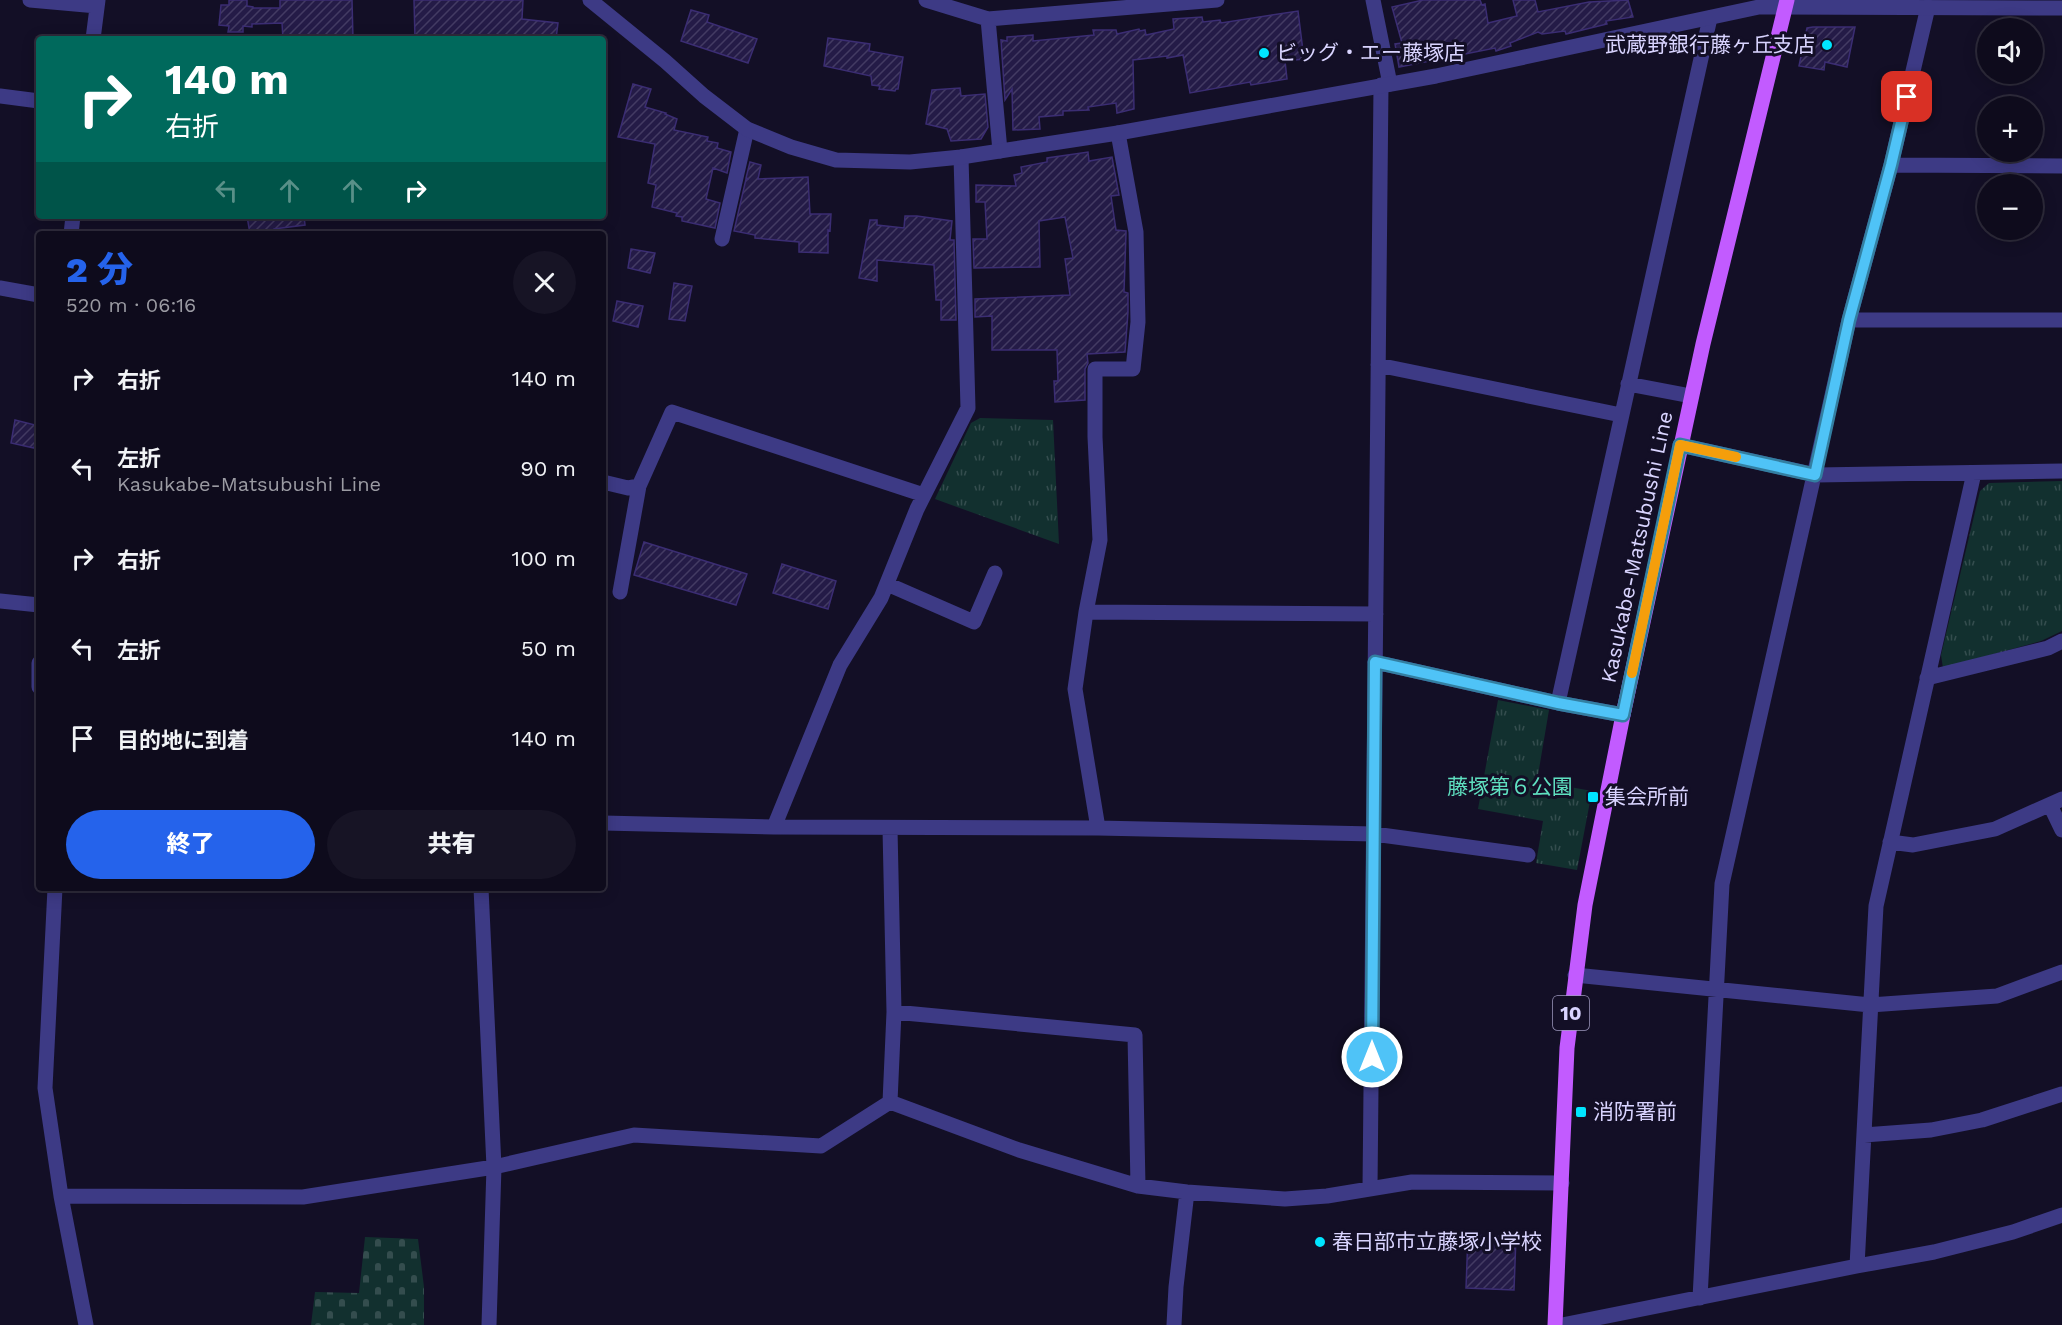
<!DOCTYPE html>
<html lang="ja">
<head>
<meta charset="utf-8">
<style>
  :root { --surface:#0e0b1c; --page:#171425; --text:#f1f3f6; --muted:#9b9ba3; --line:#2e2b3b; --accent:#2563eb }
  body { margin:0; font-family:"Work Sans","Noto Sans JP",sans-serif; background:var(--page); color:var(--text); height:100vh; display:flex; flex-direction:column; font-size:22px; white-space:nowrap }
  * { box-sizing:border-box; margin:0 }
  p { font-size:20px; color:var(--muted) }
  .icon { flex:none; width:33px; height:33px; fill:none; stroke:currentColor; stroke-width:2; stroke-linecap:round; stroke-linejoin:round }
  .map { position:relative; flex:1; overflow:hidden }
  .drawer { position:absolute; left:36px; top:231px; width:570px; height:660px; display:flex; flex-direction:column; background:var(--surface); border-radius:6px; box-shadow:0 3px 15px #0003,0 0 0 2px var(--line) }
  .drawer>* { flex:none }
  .hud { position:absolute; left:36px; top:36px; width:570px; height:183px; border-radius:6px; box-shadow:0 3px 15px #0003,0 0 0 2px var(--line); background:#00695c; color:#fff; overflow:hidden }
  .fabs { position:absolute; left:1977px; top:18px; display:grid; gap:12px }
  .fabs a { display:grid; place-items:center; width:66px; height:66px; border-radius:50%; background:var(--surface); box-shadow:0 3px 15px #0003,0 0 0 2px var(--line); font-size:30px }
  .pin { position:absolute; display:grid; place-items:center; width:51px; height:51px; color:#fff; margin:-26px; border-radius:12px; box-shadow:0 3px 9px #0006 }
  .me { position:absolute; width:66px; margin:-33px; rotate:0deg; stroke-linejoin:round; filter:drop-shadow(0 0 4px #0008) }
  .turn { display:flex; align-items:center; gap:21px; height:126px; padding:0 30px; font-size:27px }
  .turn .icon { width:78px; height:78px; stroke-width:2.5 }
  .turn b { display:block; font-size:42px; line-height:51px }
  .lanes { display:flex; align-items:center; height:57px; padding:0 30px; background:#0003; justify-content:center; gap:30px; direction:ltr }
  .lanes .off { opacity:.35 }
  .round { display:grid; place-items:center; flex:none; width:63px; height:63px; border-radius:32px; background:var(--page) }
  .headline { display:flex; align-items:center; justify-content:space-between; height:102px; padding:0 30px }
  h1 { font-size:36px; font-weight:800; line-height:45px; color:var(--accent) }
  .button { display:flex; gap:12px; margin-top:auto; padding:12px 30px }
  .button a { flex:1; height:69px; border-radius:36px; background:var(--accent); color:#fff; font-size:24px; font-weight:800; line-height:69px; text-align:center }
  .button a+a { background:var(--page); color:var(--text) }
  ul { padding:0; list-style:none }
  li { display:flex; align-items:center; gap:18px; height:90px; padding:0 30px }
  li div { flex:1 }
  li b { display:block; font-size:22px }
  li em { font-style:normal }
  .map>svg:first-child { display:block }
</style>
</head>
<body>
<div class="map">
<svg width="2062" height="1325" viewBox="0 0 2062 1325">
  <defs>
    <pattern id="cemetery-stones" width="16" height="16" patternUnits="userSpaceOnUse" patternTransform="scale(1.5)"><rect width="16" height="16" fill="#12302f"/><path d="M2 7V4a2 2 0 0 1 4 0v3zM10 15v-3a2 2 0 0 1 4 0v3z" fill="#344d4e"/></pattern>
    <pattern id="park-tufts" width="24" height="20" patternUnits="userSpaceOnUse" patternTransform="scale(1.5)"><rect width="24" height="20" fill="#12302f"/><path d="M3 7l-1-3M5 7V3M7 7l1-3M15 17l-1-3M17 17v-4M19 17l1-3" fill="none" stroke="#344d4e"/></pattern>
    <pattern id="building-hatch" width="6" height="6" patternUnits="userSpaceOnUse" patternTransform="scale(1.5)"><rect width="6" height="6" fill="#241b47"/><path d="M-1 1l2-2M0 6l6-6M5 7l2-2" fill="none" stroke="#433b63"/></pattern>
  </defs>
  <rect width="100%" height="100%" fill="#130f26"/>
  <path fill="url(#cemetery-stones)" d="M365,1237L418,1239L424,1287V1325H311L315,1292L359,1293Z"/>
  <path fill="url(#park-tufts)" d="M980,418L1053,420L1059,544L935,499L971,423Z
    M2062,481V631L2041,641L1943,668L1941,655L1980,491L1989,483Z
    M1498,700L1549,710L1537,781L1592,791L1577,870L1536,863L1543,821L1478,809Z"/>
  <path fill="url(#building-hatch)" stroke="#3b2d73" stroke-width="1.5" d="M229,0H247V6L253,7V8H280V0H352L353,39H283L282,23L252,24V27L243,26V32H228L229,26L219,25L221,5H229Z
    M414,0H523L522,19L558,23L556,39H472L446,36V39H415Z
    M1423,0H1480L1482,5L1485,4L1488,23L1517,16L1513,0H1535L1538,12L1589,2L1628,0L1633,17L1606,21L1607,24L1566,34L1565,31L1542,34L1538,32L1510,43L1511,46L1496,51L1495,48L1399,67L1395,44L1402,43L1392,7Z
    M691,10L709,15L707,22L757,39L748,63L681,41Z
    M1298,11L1304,59L1285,61L1287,79L1251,85L1250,82L1190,93L1183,55L1167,58V56L1133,60L1134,109L1117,113L1116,103L1088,107L1089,110L1063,111V115L1039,117L1040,129L1013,130L1012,89L1005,100L1001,40L1007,41V37L1033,35V41L1094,35L1093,30H1116L1117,34L1139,29L1140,31L1145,30L1146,35L1174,29L1173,19L1202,17L1203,22L1220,20L1221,23Z
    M1813,27H1855L1847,67L1825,62L1824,70L1799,66L1807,28Z
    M828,38L870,44L869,51L903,57L898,89H896L895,91L879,89L880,86L872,85L871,76L824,66Z
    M633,84L651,89L645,107L666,113L665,114L677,119L674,130L708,137L707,141L718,143L717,148L731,152L727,173L713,168L706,199L720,203L715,228L682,221V217L676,216L677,213L652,207L656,185L648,183L655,144L618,137Z
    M960,88L961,96L985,94L988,127L981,139L951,141L947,129L926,124L932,90Z
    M1088,152L1089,161L1112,157L1119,195L1111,196L1116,230L1126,231V233L1124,292L1128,293V312L1125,352L1087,354L1088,363L1085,369V400L1055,402L1054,381H1058L1057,350H992V316L975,317V299L1070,295L1065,259L1073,258L1065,217L1039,221L1040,267L974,268L973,239H987L985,202H976V185L1016,186L1014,175L1022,173L1021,167L1047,162V158Z
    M750,162L761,165L758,179L808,177L810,214H831L830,231L828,230V253L799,252V242L755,238V235L734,231L746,179H749L746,178Z
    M247,216H304L305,225L274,229V231L262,234H250Z
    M905,216H917L952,221L950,240H954L956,320H941V300H936L934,265L877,260V281L859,278L870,220H877V225L904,228Z
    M631,249L655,253L650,273L628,268Z
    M674,283L692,286L685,321L669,319Z
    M617,301L643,306L638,327L613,321Z
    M15,420L39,426L34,448L11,443Z
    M644,542L747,574L736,605L634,575Z
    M782,564L836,581L828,609L773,593Z
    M1468,1235L1516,1237L1514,1290L1466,1288Z"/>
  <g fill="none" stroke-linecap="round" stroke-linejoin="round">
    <path stroke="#3d3a85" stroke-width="15" d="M30,0L97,6
      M926,0L988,19L1217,0
      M1373,0L1390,84
      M988,19L1000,151
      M93,39L98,0
      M0,96L39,101
      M1891,165L2062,166
      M71,234L73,216
      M722,239L747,129
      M0,288L39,295
      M1849,320H2062
      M1378,365L1621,415
      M1628,384L1691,396
      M1680,445L1816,475L2062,471
      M603,482L628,488L639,486L672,412L924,495
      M887,584L974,622L995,573
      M620,592L639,486
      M0,601L39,605
      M1086,612L1376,614
      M1375,662L1558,703L1623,715
      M39,663V687
      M1927,678L2048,648L2062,641
      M1558,703L1710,18
      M2050,805L2062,830
      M603,823L774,827L1098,828L1374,834L1528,855
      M774,827L840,665L881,598L917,509L968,408L961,157
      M1098,828L1075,689L1086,612L1100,540L1095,437V369H1133L1138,322L1136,232L1118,133
      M1890,842L1913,845L1995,829L2062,799
      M55,888L45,1088L61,1196L86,1325
      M481,888L494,1167L489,1325
      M1575,975L1870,1005L1997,996L2062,972
      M894,1012L1135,1035L1138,1186
      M890,1102L1019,1150L1138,1186L1187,1192L1285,1199L1327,1196L1412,1182L1562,1183
      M890,1102L894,1012L890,829
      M1864,1135L1931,1130L1982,1120L2062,1094
      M1370,1188L1381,85
      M61,1196L303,1197L494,1167L634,1135L821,1146L890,1102
      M1857,1266L1876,906L1974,473
      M1700,1298L1722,884L1849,320L1891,165L1928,7
      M1174,1325L1176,1287L1187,1192
      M1562,1325L1857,1266L1934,1252L2013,1232L2062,1215"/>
    <path stroke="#3d3a85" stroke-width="15" d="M590,0L665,61L704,96L747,129L791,147L836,160L910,162L961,157L1118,133L1436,76L1759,7L2062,8"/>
    <path stroke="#c25bff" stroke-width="15" d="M1555,1325L1567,1048L1585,905L1623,715L1703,344L1787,0"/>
  </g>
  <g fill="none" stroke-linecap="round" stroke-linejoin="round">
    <g stroke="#337fa1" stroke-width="15">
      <path id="route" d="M1372,1057L1375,662L1558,703L1623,715L1680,445L1815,475L1849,320L1891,165L1907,97"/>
    </g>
    <use href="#route" stroke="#4fc3f7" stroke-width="10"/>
    <path stroke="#f59e0b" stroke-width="10" d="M1632,673L1680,445L1736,457"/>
  </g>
  <g fill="#00e5ff" stroke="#130f26" stroke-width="2">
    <circle cx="1827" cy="45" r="6"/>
    <circle cx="1264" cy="53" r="6"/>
    <rect x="1587" y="791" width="12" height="12" rx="3"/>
    <rect x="1575" y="1106" width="12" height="12" rx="3"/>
    <circle cx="1320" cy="1242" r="6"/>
  </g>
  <g text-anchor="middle" stroke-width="6" stroke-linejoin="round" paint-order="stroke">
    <rect fill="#130f26" stroke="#9e99be" stroke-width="1.5" x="1553" y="996" width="36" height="34" rx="4.5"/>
    <g font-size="20" font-weight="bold" fill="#d9d4ff">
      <text x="1571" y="1020">10</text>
    </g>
    <g font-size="21" fill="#d9d4ff" stroke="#130f26" text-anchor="start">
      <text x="1815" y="52" text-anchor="end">武蔵野銀行藤ヶ丘支店</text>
      <text x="1276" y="60">ビッグ・エー藤塚店</text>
      <text x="1605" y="804">集会所前</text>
      <text x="1593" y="1119">消防署前</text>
      <text x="1332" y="1249">春日部市立藤塚小学校</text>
    </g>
    <g font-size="21" fill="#d9d4ff" stroke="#130f26">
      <text transform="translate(1637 547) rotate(-78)" y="7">Kasukabe-Matsubushi Line</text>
    </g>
    <g font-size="21" fill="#5fe0c0" stroke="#130f26">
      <text x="1510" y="794">藤塚第６公園</text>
    </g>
  </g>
</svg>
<div class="fabs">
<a><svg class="icon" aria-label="sound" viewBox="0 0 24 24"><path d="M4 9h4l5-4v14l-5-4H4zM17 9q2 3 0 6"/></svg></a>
<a>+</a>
<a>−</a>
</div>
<div class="pin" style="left:1907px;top:97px;background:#d93025"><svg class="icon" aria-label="arrive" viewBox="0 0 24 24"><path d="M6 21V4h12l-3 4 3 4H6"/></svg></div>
<svg class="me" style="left:1372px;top:1057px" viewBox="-20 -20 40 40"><circle r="17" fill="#4fc3f7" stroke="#fff" stroke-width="3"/><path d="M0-11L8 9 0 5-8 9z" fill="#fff"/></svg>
<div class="hud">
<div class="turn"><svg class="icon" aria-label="right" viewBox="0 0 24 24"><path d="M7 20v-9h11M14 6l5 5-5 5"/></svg><div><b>140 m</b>右折</div></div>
<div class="lanes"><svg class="icon off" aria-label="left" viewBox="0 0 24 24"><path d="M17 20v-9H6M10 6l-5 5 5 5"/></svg><svg class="icon off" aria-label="ahead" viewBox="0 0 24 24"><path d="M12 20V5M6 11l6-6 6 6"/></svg><svg class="icon off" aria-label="ahead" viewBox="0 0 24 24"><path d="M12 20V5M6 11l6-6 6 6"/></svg><svg class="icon" aria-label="right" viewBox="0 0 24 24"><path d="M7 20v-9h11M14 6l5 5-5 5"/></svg></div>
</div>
<section class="drawer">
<div class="headline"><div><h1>2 分</h1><p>520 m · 06:16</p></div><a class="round"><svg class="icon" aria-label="close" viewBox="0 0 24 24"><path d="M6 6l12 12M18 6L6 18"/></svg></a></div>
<ul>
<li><svg class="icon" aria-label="right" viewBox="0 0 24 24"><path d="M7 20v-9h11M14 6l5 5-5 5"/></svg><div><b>右折</b></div><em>140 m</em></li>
<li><svg class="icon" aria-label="left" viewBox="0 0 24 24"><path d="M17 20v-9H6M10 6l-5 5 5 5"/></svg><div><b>左折</b><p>Kasukabe-Matsubushi Line</p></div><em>90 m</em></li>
<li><svg class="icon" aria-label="right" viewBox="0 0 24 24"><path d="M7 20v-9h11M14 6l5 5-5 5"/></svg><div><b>右折</b></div><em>100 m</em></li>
<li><svg class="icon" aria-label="left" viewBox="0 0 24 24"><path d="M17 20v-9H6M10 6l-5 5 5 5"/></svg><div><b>左折</b></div><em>50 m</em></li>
<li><svg class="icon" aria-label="arrive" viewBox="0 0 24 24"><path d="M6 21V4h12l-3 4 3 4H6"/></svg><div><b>目的地に到着</b></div><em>140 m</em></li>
</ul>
<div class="button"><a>終了</a><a>共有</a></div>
</section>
</div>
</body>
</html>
